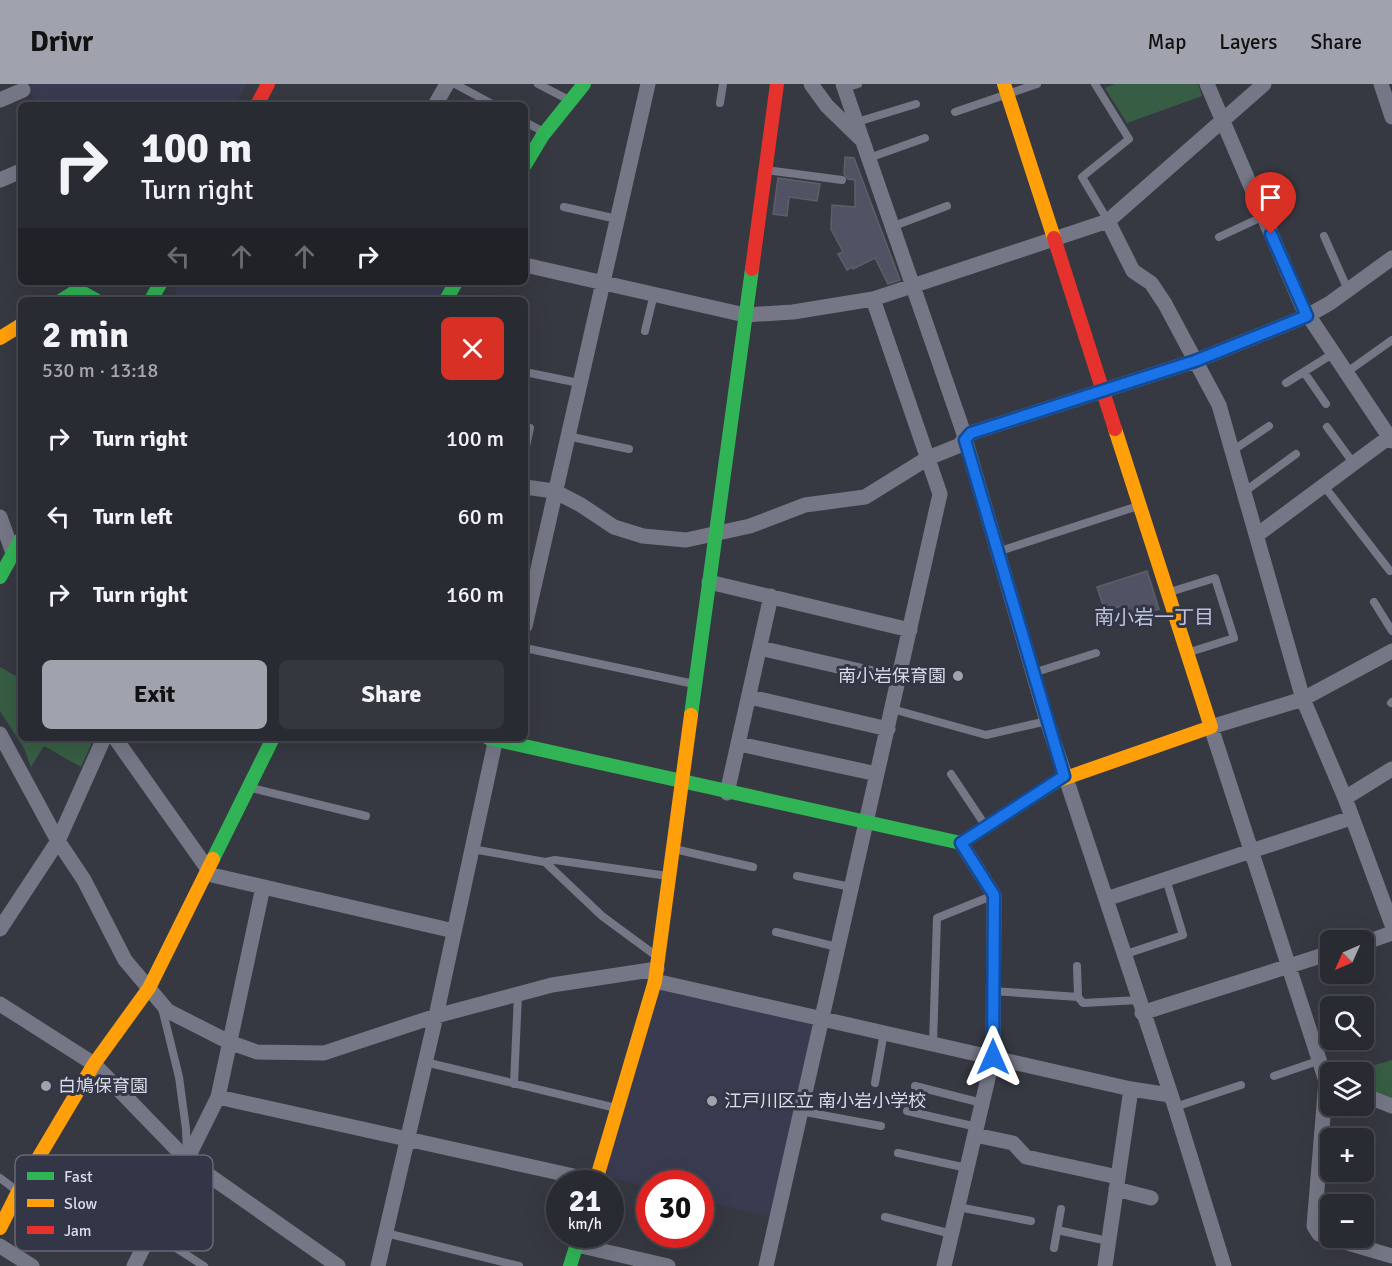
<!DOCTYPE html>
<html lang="en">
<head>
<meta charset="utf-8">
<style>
  :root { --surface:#292b32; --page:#35373e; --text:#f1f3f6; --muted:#a5a7ac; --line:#45474d; --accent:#a0a2ad }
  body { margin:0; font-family:Signika,"Noto Sans JP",sans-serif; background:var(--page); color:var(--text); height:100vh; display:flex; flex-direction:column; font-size:22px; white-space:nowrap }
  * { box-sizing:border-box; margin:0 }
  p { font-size:20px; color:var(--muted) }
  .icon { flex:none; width:33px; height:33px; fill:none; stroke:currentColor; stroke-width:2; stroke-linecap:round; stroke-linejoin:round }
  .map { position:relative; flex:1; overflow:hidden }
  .details { position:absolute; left:18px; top:213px; width:510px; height:444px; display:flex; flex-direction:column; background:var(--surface); border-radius:9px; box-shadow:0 6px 24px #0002,0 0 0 2px var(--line) }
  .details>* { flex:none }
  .banner { position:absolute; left:18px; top:18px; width:510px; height:183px; border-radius:9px; box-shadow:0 6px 24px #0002,0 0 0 2px var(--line); background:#292b32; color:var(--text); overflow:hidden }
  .needle { width:39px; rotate:225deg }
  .fabs { position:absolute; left:1320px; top:846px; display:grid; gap:12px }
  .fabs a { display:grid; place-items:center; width:54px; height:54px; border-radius:9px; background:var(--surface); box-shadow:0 6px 24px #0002,0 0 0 2px var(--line); font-size:30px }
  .speed { position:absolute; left:546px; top:1086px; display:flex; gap:12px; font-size:30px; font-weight:700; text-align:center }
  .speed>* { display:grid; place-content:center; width:78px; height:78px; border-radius:50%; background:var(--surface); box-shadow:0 6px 24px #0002,0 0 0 2px var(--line); line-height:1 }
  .speed small { font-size:15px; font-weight:400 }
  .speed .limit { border:9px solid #d22; background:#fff; color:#111 }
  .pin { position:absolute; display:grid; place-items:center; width:51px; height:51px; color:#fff; margin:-62px -26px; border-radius:50% 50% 50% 0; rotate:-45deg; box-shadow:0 0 6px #0007 }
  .pin .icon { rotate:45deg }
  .me { position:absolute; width:66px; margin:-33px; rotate:0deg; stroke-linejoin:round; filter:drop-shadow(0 0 4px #0008) }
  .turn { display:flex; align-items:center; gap:21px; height:126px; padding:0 24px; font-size:27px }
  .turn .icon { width:78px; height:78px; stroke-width:2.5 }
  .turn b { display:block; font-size:42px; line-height:51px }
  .lanes { display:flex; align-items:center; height:57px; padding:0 24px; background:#0003; justify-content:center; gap:30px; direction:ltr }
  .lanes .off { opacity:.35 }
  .round { display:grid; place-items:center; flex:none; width:63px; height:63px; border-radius:9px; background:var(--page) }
  .summary { display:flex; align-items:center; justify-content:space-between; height:102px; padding:0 24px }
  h1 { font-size:36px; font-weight:800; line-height:45px }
  .cta { display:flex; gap:12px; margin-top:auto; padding:12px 24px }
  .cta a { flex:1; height:69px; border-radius:9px; background:var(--accent); color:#111; font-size:24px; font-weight:800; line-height:69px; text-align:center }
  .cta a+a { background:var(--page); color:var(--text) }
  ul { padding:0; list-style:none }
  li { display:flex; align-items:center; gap:18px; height:78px; padding:0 24px }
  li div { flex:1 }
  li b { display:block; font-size:22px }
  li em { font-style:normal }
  header { display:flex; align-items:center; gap:36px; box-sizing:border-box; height:84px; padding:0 30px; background:var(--accent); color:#111 }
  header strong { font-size:28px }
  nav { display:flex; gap:33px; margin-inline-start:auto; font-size:21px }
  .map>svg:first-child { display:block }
</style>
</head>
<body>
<header>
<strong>Drivr</strong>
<nav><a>Map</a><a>Layers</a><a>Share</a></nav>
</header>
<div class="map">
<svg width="1392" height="1182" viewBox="0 0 1392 1182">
  <rect width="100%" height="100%" fill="#373942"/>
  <path fill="#393c51" d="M30,0H247L235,21H35Z
    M181,198H449L439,216H171Z
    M661,903L809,937L813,941L771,1133L701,1116L700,1100H650L649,1103L605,1092Z"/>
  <path fill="#375e44" d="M1115,0H1198L1202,12L1127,39L1105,4Z
    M0,583L21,595V654H94L81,683L44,662L31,683L24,664L0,627Z
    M1392,976V1014L1364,1003V988H1351Z"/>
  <path fill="#515364" stroke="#5d5f66" stroke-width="1.5" d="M845,73L854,74L900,196L888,200L875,174L853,185L852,183L847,186L838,170L843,168L831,145L832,121L855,123V96L848,95L844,90Z
    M778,94L820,100L817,117L789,113L787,132L773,130Z
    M1147,487L1159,525L1129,534L1124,521L1105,527L1097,503Z"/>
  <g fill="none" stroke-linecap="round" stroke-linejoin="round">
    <path stroke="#757786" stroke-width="8" d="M455,0L494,21
      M538,0L569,16
      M1095,0L1129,55L1082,93L1108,137
      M845,4L858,0
      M720,19L723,0
      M955,28L1037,0
      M525,38L542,47
      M857,38L916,20
      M869,74L925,54
      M766,86L842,96
      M564,123L617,135
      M894,142L947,122
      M1324,152L1348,206
      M1219,153L1264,132
      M645,247L654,210
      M525,288L579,299
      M1304,288L1326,320
      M1347,288L1392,256
      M1286,299L1334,269
      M1327,343L1354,380
      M567,352L629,365
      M525,367L530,344
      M1232,367L1269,342
      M1324,402L1390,487
      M1244,408L1296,370
      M997,468L1138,422
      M1170,508L1215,494L1234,554L1190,568
      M1374,518L1392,547
      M525,564L694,600
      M1033,589L1096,569
      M1391,619L1392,618
      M892,625L986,651L1047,637
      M951,690L985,741
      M251,704L366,732
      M472,765L545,778L602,832L655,871
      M674,765L753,783
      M545,778L555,776L668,792
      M797,792L851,803
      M776,848L837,863
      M1123,871L1183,851L1166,795
      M1077,882L1078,913L1083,919L1139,916
      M993,907L1078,913
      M162,924L179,993L186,1045L187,1069
      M933,959L937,834L994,811
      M425,978L616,1024
      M1274,992L1318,977
      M875,999L884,948
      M514,1000L518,910
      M915,1002L982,1019
      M1175,1023L1241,1001
      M800,1027L881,1042
      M907,1027L977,1043
      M898,1069L967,1084
      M0,1094L16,1106
      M958,1123L1031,1137
      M885,1133L952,1150
      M1057,1146L1108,1157
      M151,1148L204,1182
      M386,1149L519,1182
      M1054,1164L1061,1125"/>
    <path stroke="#757786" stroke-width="15" d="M811,0L827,22L862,56
      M843,0L962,344L1047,637L1175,1023L1224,1182
      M1207,0L1302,222L1392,357
      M1381,0L1392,33
      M0,16L23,6
      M435,21L447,0
      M0,96L21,87
      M1108,137L1133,187L1151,199L1165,220L1219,321L1303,615L1345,714L1392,841
      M525,181L745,231L793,228L873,215L1108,137L1264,0
      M525,403L554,407L581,421L614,443L643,452L686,456L750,442L805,421L865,413L928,374L958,362L971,349L1195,277L1307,232L1330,219L1392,174
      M0,433L13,469
      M1257,451L1392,351
      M709,498L910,546
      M525,542L648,0
      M760,564L899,596
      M750,613L888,645
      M0,650L58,757L84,796L125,876L168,927L229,958L257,968L324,969L436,932L552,901L657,885
      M115,654L212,791L454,847
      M739,660L877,690
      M727,709L771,512
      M1345,714L1392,685
      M1106,815L1351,734
      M0,845L58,757L104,654
      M1364,859L1392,849
      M655,897L1131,1005L1170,1011
      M0,920L94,980L187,1076L338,1182
      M1142,929L1330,869
      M1364,1011L1392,1022
      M218,1013L596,1097
      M975,1051L1013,1059L1026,1073L1118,1093
      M1116,1105L1151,1114
      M1330,1153L1319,1150L1314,1142L1326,997L1211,643L1303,615L1392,567
      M1331,1154L1392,1172
      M577,1161L668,1182
      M0,1162L32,1182
      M134,1182L218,1013L263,803
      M378,1182L436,932L496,654
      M766,1182L940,410L873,215
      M944,1182L993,973L994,811L961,759
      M1105,1182L1131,1005"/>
    <path stroke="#30b455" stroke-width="14" d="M525,81L543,51L584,0
      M62,216L78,206L96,216
      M151,216L161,198
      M446,216L456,198
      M0,493L21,455
      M691,631L752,185
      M488,654L961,759L1057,697
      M213,775L273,654
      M570,1182L580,1150"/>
    <path stroke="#ff9f0a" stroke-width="14" d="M1004,0L1054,154
      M0,254L21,241
      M1057,697L1211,643L1115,345
      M595,1100L655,897L691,631
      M0,1144L18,1108L94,980L149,904L213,775"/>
    <path stroke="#e5322d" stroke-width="14" d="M257,21L268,0
      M1054,154L1115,345
      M752,185L777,0"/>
  </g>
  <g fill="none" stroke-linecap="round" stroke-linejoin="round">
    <g stroke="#114b97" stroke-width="15">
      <path id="route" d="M993,973L994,811L961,759L1064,692L965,356L971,349L1195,277L1307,232L1271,150"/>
    </g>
    <use href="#route" stroke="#1a73e8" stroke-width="10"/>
  </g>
  <g fill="#a0a2ad" stroke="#333646" stroke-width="2">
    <circle cx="958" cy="592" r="6"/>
    <circle cx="46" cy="1002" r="6"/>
    <circle cx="712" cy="1017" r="6"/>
  </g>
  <g text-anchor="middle" stroke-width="6" stroke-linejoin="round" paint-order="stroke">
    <g font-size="18" fill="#d9dbe6" stroke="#333646" text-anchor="start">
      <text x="946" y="598" text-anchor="end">南小岩保育園</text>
      <text x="58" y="1008">白鳩保育園</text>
      <text x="724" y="1023">江戸川区立 南小岩小学校</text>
    </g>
    <g font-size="20" fill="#bec2d7" stroke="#333646">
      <text x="1154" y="540">南小岩一丁目</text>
    </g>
  </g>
  <rect x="15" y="1071" width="198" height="96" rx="9" fill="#333646" stroke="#656876" stroke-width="1.5"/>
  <rect x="27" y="1088" width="27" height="8" fill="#30b455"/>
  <rect x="27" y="1115" width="27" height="8" fill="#ff9f0a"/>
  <rect x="27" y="1142" width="27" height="8" fill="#e5322d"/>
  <g font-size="16" fill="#d9dbe6">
    <text x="64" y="1098">Fast</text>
    <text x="64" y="1125">Slow</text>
    <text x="64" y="1152">Jam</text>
  </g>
</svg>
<div class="fabs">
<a><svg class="needle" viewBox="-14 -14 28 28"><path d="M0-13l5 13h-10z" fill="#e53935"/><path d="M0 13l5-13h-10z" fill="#a5a7ac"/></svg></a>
<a><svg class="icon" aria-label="search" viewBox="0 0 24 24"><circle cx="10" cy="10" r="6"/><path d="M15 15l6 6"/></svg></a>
<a><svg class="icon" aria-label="layers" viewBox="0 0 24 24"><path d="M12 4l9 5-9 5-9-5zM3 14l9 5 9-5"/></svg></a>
<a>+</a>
<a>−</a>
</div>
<div class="speed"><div>21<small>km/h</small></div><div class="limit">30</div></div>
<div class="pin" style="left:1271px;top:150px;background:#d93025"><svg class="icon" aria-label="arrive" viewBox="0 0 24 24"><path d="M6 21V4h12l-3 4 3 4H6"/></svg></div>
<svg class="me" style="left:993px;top:973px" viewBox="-20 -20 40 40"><path d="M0-17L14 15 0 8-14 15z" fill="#1a73e8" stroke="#fff" stroke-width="4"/></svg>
<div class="banner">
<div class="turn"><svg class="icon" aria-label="right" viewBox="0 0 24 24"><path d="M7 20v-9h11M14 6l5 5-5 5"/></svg><div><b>100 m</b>Turn right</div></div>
<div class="lanes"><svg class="icon off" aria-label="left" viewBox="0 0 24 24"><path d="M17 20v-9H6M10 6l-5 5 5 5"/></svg><svg class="icon off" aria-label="ahead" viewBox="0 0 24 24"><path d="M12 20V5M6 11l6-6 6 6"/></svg><svg class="icon off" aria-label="ahead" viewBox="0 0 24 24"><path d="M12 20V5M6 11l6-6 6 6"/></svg><svg class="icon" aria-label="right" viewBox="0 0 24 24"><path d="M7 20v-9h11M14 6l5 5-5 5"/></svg></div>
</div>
<section class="details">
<div class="summary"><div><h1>2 min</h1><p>530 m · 13:18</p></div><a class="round" style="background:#d93025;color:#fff"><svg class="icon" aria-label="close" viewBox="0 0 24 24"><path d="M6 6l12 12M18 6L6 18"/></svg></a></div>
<ul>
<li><svg class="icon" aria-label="right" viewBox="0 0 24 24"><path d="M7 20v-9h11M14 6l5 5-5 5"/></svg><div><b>Turn right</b></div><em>100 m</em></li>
<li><svg class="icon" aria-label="left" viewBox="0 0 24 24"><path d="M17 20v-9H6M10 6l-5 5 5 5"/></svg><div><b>Turn left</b></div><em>60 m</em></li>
<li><svg class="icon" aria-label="right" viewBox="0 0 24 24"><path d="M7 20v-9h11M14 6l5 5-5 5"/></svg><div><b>Turn right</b></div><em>160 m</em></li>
</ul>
<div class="cta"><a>Exit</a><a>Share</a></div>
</section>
</div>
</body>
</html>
